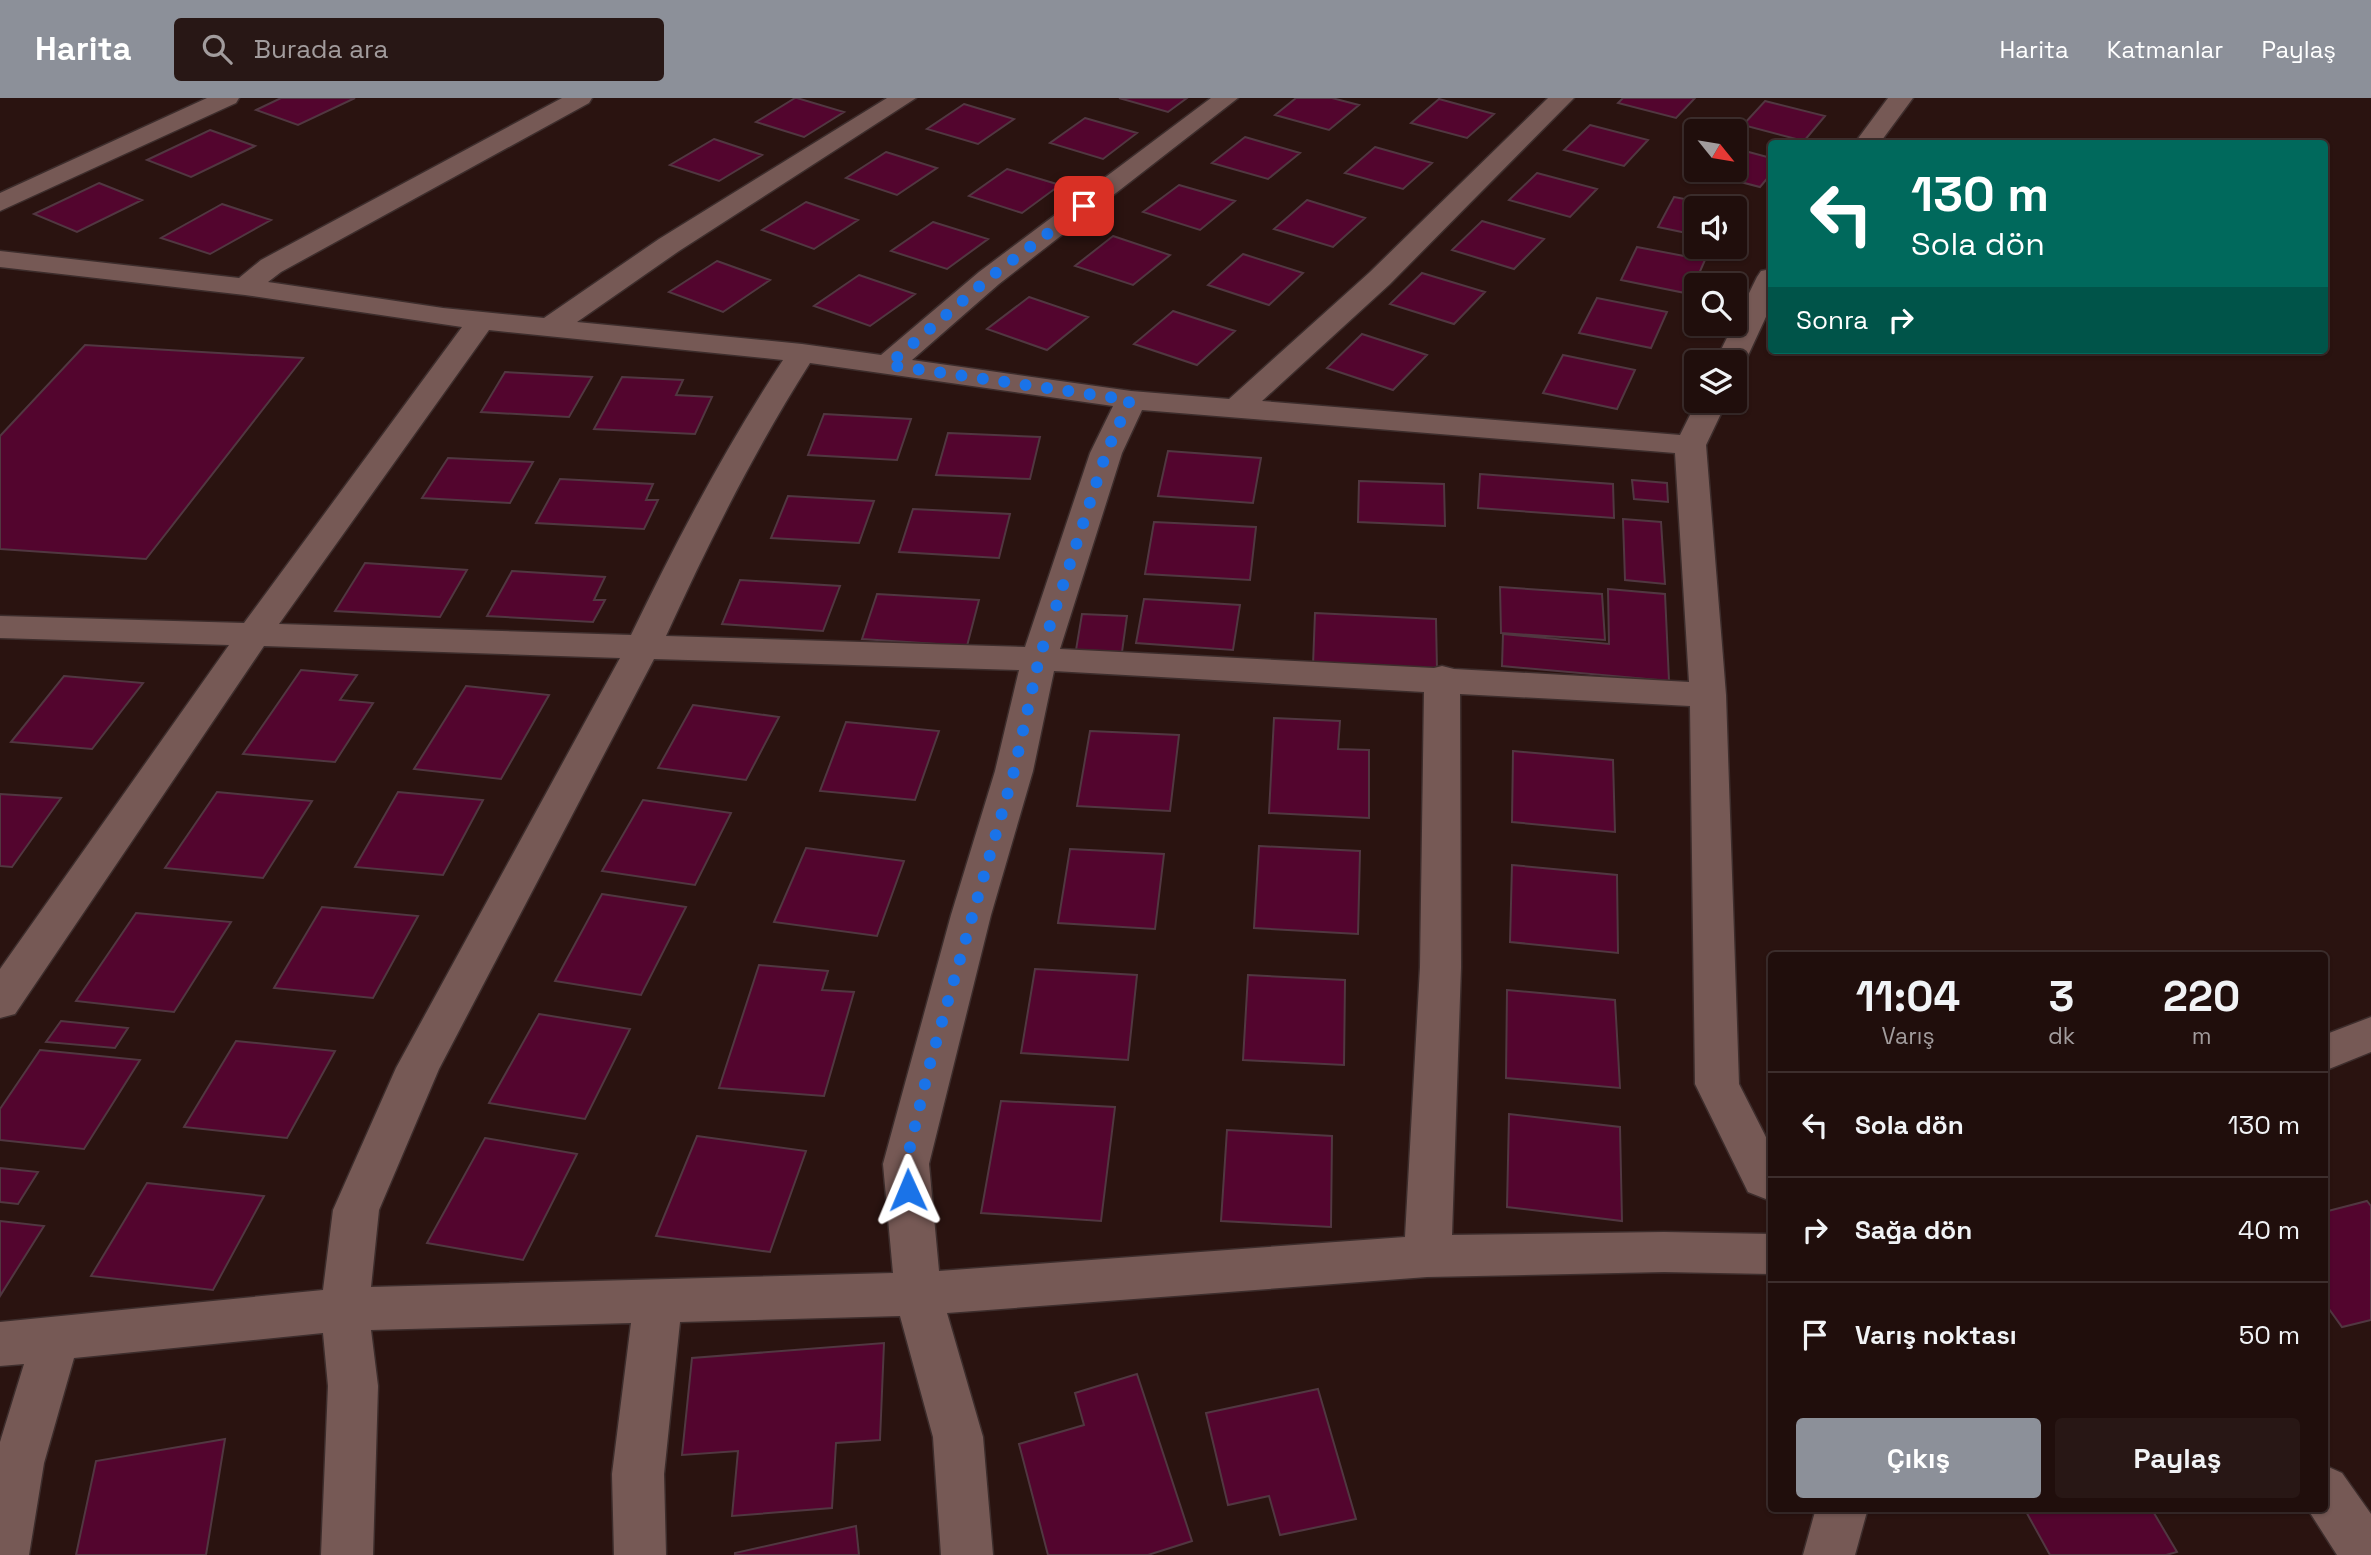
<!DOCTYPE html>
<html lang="tr">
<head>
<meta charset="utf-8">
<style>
  :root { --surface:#200e0c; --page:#281715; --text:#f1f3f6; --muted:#a29c9d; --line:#3d2e2d; --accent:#8c9099 }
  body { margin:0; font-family:"Space Grotesk",sans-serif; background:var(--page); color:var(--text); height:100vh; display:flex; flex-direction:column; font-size:26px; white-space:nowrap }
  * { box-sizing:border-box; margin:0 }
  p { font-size:23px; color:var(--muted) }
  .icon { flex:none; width:38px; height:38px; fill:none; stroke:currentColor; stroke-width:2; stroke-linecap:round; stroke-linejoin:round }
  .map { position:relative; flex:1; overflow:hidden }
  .side { position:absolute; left:1768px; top:854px; width:560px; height:560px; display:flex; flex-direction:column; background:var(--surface); border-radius:7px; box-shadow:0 2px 5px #0004,0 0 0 2px var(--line) }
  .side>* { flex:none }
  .banner { position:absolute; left:1768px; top:42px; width:560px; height:214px; border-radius:7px; box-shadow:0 2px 5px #0004,0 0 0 2px var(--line); background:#00695c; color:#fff; overflow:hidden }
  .needle { width:46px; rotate:120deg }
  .fabs { position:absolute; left:1684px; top:21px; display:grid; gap:14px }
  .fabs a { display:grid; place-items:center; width:63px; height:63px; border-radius:7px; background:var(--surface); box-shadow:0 2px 5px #0004,0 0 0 2px var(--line); font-size:35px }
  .pin { position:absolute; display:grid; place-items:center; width:60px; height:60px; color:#fff; margin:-30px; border-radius:14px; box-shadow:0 4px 10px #0006 }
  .me { position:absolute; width:77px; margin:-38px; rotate:359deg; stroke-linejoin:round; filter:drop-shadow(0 0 5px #0008) }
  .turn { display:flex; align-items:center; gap:24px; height:147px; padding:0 28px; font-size:32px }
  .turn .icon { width:91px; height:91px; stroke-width:2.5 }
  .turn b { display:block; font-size:49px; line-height:60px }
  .then { display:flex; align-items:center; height:66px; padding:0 28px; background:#0003; gap:14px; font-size:26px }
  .eta { display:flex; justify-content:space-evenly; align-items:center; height:119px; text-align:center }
  .eta b { font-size:42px; font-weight:800; line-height:49px }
  .cta { display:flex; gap:14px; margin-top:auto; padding:14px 28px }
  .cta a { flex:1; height:80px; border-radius:7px; background:var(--accent); color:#fff; font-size:28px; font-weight:800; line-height:80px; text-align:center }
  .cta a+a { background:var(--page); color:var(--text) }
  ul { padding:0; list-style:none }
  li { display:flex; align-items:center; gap:21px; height:105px; padding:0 28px; border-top:2px solid var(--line) }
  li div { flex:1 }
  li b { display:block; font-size:26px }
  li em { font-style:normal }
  header { display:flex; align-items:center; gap:42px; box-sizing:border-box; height:98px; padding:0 35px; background:var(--accent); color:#fff }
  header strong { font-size:33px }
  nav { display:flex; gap:38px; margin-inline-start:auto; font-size:24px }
  .search { width:490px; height:63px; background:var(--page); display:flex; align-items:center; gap:18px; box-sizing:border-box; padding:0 24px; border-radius:7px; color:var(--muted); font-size:26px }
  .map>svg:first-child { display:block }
</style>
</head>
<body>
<header>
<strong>Harita</strong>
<div class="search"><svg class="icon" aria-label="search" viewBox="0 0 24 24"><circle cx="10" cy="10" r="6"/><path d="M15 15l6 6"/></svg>Burada ara</div>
<nav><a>Harita</a><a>Katmanlar</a><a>Paylaş</a></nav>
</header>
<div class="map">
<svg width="2371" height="1457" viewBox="0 0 2371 1457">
  <rect width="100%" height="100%" fill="#2a1310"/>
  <path fill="#53052e" stroke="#513741" stroke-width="2" d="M281,0H355L298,27L256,12Z
    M795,0H797L844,14L804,39L756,24Z
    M1119,0H1187L1168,14Z
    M1296,0H1332L1359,7L1329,32L1275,17Z
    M1623,0H1695L1676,20L1618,5Z
    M1439,1L1494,16L1467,40L1411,25Z
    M1765,3L1825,18L1804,43L1743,27Z
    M964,6L1014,21L978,46L927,31Z
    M1085,20L1137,35L1103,61L1050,45Z
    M1590,27L1648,42L1624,68L1564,52Z
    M210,32L255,48L191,79L147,62Z
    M1245,39L1300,55L1268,81L1212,65Z
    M714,41L762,57L719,83L670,67Z
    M1375,49L1432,65L1403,91L1345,75Z
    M1734,50L1771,60V76L1760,89L1698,73L1734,72Z
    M886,54L937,70L897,97L846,80Z
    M1007,71L1060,87L1022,115L969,98Z
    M1537,75L1597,91L1570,119L1509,102Z
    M99,85L142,102L77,134L34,116Z
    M1179,87L1235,103L1200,132L1143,114Z
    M1674,99L1732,110H1696V137L1658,129Z
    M1307,102L1365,120L1333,149L1274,131Z
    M806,104L858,122L814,151L762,132Z
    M222,106L271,122L210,156L161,140Z
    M1482,123L1544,141L1514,171L1452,152Z
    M933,124L988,141L947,171L891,153Z
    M1113,138L1170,157L1133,187L1075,168Z
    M1637,149L1705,162L1690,196L1621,182Z
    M1243,156L1303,175L1269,207L1208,187Z
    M717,163L770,182L723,214L669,194Z
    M1422,175L1485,194L1454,226L1390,206Z
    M859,177L915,196L870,228L814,208Z
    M1029,199L1088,219L1047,252L987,231Z
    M1597,200L1667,214L1651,250L1579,235Z
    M1173,213L1235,233L1197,267L1134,246Z
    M1362,236L1427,257L1393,292L1327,270Z
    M85,247L303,260L146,461L0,451V338Z
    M1563,257L1635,272L1617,311L1543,295Z
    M505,274L592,279L569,319L481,314Z
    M622,279L683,282L676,297L712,299L695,336L594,331Z
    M824,316L911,321L897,362L808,357Z
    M948,335L1040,339L1030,381L936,377Z
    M1168,353L1261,360L1253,405L1158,398Z
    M448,360L533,364L510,405L422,400Z
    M1480,376L1613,386L1614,420L1478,410Z
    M560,381L653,386L646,402H658L644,431L536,425Z
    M1632,382L1667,385L1668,404L1634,401Z
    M1359,383L1444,386L1445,428L1358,424Z
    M788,398L874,403L859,445L771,440Z
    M913,411L1010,416L999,460L899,454Z
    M1623,421L1661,424L1665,486L1625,482Z
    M1154,424L1256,429L1250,482L1145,476Z
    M365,465L467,472L440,519L335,513Z
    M512,473L605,479L594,502H605L593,524L487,518Z
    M740,482L840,488L823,533L722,526Z
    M1500,489L1602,496L1605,542L1501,535Z
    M1608,491L1665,496L1669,583L1502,568L1503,536L1609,546Z
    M877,496L979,502L967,548L862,541Z
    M1144,501L1240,507L1233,552L1136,545Z
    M1315,515L1436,521L1437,572L1313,567Z
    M1082,516L1127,518L1122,554L1076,552Z
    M301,572L357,577L340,602L373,605L335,664L243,656Z
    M64,578L143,585L92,651L11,644Z
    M466,588L549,597L501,681L414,671Z
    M693,607L779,619L746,682L658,670Z
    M1274,620L1340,623L1338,651L1369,652V720L1269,715Z
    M846,624L939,633L915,702L820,693Z
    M1090,633L1179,637L1170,713L1077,708Z
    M1513,653L1613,662L1615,734L1512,724Z
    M217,694L312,703L263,780L165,770Z
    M398,694L483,702L443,777L355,769Z
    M0,696L61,700L12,769L0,768Z
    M643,702L731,715L695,787L602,773Z
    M1259,748L1360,753L1358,836L1254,830Z
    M806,750L904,763L877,838L774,824Z
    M1070,751L1164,756L1155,831L1058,825Z
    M1512,767L1617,777L1618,855L1510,844Z
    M602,796L686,809L641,897L555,883Z
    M322,809L418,818L373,900L274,890Z
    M136,815L231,824L174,914L76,903Z
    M759,867L828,873L822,892L854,894L824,998L719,990Z
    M1035,871L1137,877L1128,962L1021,955Z
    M1248,877L1345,882L1344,967L1243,962Z
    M1507,892L1615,902L1620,990L1506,980Z
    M539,916L630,931L585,1021L489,1005Z
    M61,923L128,930L115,950L46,944Z
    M236,943L335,953L287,1040L184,1029Z
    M40,952L140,962L84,1051L0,1042V1011Z
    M1001,1003L1115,1009L1101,1123L981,1115Z
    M1509,1016L1620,1029L1622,1123L1507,1109Z
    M1227,1032L1332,1038L1331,1129L1221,1123Z
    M697,1038L806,1053L770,1154L656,1138Z
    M485,1040L577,1056L523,1162L427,1145Z
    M0,1070L38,1074L18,1106L0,1104Z
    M147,1085L264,1098L213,1192L91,1178Z
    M2367,1103L2371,1108V1222L2342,1229L2324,1204V1114Z
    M0,1123L44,1128L0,1198Z
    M884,1245L880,1342L836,1345L832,1410L732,1418L738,1353L682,1357L692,1260Z
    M1137,1276L1192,1443L1148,1457H1048L1019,1346L1084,1327L1075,1295Z
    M1318,1291L1356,1421L1280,1437L1269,1398L1228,1407L1206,1315Z
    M225,1341L206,1457H76L96,1363Z
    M2024,1410H2151L2177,1454L2166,1457H2050Z
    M856,1428L859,1457H735V1455Z"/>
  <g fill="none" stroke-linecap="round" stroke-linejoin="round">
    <g stroke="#3d2d2c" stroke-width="3">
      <path id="minor" d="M207,0H239L236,5L0,113V95Z
        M562,0H592L589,5L281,174L268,184L443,210L544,220L659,141L887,0H916L679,153L577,224L802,246L881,257L979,174L1211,0H1238L999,186L912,262L1131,293L1229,301L1370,174L1548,0H1574L1390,186L1262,303L1680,337L1697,303H1727L1706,347L1726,597L1739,986L1771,1049V1103L1748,1094L1695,986L1690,608L1460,596L1461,869L1452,1137L1664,1134L1771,1136V1176L1664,1174L1427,1179L947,1215L983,1339L993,1457H941L933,1339L900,1218L680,1224L664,1376L666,1457H614L612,1376L631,1225L371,1232L378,1288L373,1457H321L328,1288L323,1235L74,1260L44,1365L29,1457H0V1344L24,1266L0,1268V1224L323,1192L333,1112L396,970L620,560L264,548L15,916L0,920V871L229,547L0,540V518L244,525L462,229L245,197L0,169V153L239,180L261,162ZM489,232L783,262C725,350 677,442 631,537L279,526ZM810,265L1113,308L1090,355L1025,549L666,538C709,444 754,353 810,265ZM1142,312L1675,355L1689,584L1454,571L1442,568L1434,570L1060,551L1122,355ZM654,561L1019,572L995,673L951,817L883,1066L893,1175L371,1189L379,1112L439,971ZM1054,573L1424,594L1420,869L1405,1139L939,1173L929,1066L991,817L1033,673Z
        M1888,0H1913L1879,46H1854Z
        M1771,171V208L1745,264L1734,272V264H1715L1757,179L1761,173Z
        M2371,919V954L2324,973V937Z
        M2324,1367L2342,1375L2371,1416V1457H2337L2307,1410H2324Z
        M1816,1410H1868L1855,1457H1803Z"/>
    </g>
    <use href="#minor" fill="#765955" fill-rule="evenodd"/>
  </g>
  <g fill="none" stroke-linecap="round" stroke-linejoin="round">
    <path stroke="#1a73e8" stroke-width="12" stroke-dasharray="0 21.6" d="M908,1092L906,1066L929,969L1014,673L1039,561L1106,355L1130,302L888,267L989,180L1084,108"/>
  </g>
</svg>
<div class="fabs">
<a><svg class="needle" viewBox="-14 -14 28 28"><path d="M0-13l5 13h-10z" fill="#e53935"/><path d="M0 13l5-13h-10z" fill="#a29c9d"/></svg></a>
<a><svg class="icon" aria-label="sound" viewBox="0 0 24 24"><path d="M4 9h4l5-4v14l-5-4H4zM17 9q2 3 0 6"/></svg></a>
<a><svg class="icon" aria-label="search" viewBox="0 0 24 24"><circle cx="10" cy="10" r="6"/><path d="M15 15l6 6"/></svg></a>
<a><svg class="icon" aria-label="layers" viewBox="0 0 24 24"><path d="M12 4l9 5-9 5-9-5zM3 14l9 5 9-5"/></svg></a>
</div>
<div class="pin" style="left:1084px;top:108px;background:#d93025"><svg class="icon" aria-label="arrive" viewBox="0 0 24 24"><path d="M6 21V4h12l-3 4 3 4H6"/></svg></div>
<svg class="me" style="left:908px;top:1092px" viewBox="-20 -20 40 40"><path d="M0-17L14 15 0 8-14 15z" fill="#1a73e8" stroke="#fff" stroke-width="4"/></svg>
<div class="banner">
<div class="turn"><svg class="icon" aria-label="left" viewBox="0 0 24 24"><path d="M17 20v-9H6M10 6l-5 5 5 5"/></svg><div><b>130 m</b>Sola dön</div></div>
<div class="then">Sonra<svg class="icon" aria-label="right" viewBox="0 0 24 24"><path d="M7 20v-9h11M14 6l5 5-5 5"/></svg></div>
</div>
<section class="side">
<div class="eta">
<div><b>11:04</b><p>Varış</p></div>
<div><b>3</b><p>dk</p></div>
<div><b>220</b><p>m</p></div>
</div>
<ul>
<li><svg class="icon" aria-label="left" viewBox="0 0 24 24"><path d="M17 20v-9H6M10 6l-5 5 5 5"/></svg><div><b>Sola dön</b></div><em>130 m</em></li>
<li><svg class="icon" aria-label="right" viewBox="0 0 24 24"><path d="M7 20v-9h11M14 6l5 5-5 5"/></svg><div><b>Sağa dön</b></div><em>40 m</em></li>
<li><svg class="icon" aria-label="arrive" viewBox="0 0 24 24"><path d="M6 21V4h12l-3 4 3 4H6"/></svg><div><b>Varış noktası</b></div><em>50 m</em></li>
</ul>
<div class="cta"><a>Çıkış</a><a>Paylaş</a></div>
</section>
</div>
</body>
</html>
